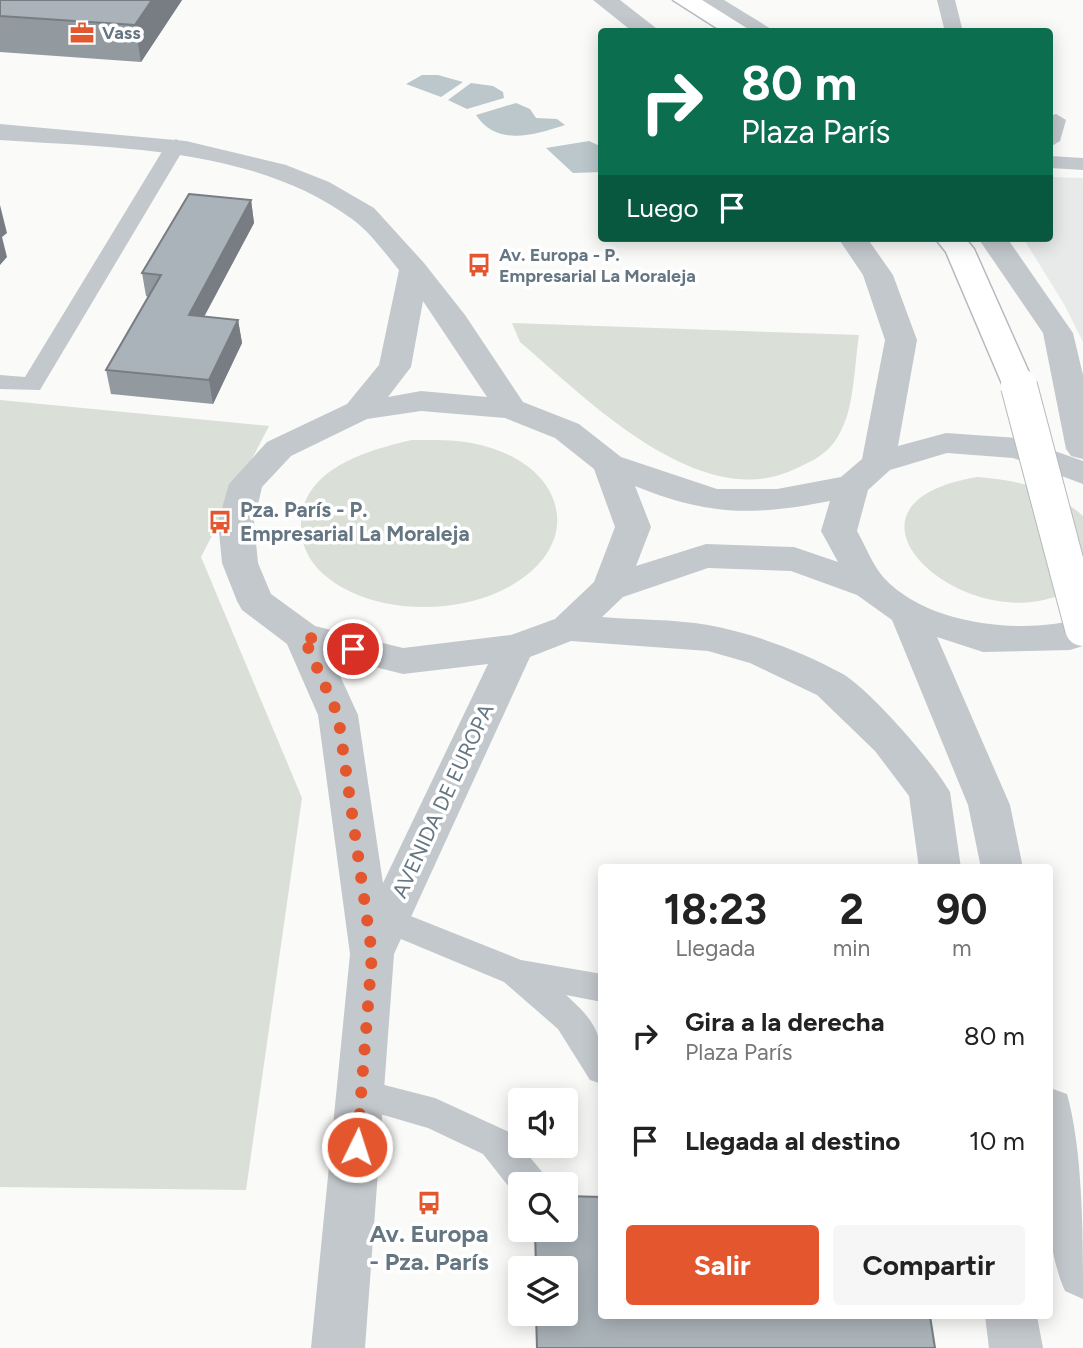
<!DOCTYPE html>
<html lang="es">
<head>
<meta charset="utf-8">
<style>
  :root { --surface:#fff; --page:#f6f6f6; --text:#222; --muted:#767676; --accent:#e4572e }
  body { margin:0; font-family:Figtree,sans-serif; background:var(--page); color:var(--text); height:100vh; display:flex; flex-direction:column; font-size:26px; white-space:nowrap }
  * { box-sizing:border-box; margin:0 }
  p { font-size:23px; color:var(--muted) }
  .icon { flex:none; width:38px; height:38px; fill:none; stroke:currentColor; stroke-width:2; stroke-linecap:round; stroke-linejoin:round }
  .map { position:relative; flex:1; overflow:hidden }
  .sheet { position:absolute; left:598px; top:864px; width:455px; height:455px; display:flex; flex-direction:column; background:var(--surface); border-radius:7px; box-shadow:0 4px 18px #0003 }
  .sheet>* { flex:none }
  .banner { position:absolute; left:598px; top:28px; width:455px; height:214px; border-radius:7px; box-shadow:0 4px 18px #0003; background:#0b6e4f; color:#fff; overflow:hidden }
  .tools { position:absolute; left:508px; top:1088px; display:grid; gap:14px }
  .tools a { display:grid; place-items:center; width:70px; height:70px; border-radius:7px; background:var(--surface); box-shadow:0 4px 18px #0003; font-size:35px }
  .pin { position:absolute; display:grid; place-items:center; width:60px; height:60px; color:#fff; margin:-30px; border:4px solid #fff; border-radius:50%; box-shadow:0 2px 7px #0007 }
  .me { position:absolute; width:77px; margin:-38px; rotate:4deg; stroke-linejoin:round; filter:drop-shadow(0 0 5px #0008) }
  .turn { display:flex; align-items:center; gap:24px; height:147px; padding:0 28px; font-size:32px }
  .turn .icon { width:91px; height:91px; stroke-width:2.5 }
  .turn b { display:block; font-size:49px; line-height:60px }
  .then { display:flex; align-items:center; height:66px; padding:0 28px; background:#0003; gap:14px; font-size:26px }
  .eta { display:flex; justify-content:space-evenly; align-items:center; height:119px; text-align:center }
  .eta b { font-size:42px; font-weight:700; line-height:49px }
  .button { display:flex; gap:14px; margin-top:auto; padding:14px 28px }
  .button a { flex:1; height:80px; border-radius:7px; background:var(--accent); color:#fff; font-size:28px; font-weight:700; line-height:80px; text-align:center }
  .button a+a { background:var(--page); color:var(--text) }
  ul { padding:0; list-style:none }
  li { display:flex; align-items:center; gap:21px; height:105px; padding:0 28px }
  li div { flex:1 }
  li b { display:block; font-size:26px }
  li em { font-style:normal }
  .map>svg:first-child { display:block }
</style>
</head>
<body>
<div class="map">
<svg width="1083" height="1348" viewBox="0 0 1083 1348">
  <rect width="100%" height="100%" fill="#fafaf8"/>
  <path fill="#e8e9e9" d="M1050,177L1083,178V342L1064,304L1023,238H1050Z"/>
  <path fill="#dadfd7" d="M512,323L859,335C855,361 854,402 844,424C833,451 819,458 795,469C700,515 586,398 520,342Z
    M0,400L269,426L201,557L302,798L246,1190L0,1187Z
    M412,440C439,440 465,439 491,448C565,471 584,543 512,585C458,617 364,616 318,569C307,557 301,542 301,526C300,469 368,450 412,440Z
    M977,477C1018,480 1051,488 1083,516V582C984,657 803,506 977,477Z"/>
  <path fill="#bbc7cb" d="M422,75H438L463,82L441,97L406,84Z
    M471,83L493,86L503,92L504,98L467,109L448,100Z
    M516,103L530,109L536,118L557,119L565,125C534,135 497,147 476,115Z
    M589,141L602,147V172L573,173L546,148Z"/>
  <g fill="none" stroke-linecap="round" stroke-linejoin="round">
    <g stroke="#b5babe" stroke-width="3">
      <path id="primary" d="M673,0H702L753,32H723Z
        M935,238H965L974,249L1035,386L1030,393L1019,396L1008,393L1003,386L946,252Z"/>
    </g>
    <path fill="#c3c8cc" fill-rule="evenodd" d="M937,0H955L963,32H945Z
      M1056,114L1066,120L1060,141L1050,147V116Z
      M176,139L186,145L40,390L0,389V375L25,377L166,145Z
      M1050,156L1083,158V170L1050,168Z
      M388,907L521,960L602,974V1002L566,995C602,1027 602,1038 602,1084L590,1080L558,1029L504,982L377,929L372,920L377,911Z
      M361,1079L435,1098L509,1132L543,1173L548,1185H520V1198L517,1197L483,1154L428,1128L349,1105L344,1094L349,1083Z"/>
    <path fill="#c3c8cc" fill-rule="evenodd" d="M593,0H620L661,32H633Z
      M695,0H724L776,32H745Z
      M0,124L186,141L286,165L329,182L374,208L424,263L465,315L523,402L579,424L621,457L717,489H777L841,477L862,459L885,340L863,275L838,238H867L893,275L917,340L898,446L946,433L1018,438L1083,461V484L1013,458L947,453L890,470L868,490L857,531C865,545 873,566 884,578C929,626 1023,635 1083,618V646L1070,650L983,652L937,637L1010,805L1023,868H981L968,805L892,620L857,595L791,571L708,568L623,597L602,617C636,620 673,619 708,625C753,633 803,652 843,674C871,691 933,762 950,792L961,868H919L909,796L875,751L817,695L750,663L708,651L571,641L530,657L394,954L365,1348H311L350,954L318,715L287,644L242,610L237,601L222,563L218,522L229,484L267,442L347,404L379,365L399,270C385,253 370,232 352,219C254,147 116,148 0,140ZM423,301L487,397L421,391L388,397L411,367ZM421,411L505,418L555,438L594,469L615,527L594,582L555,619L511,635L403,648L315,626L271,594L258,563L254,522L262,487L291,456L367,419ZM635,486C709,516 753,516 830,501L821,531L838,562L794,547L706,544L636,566L651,527ZM331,656L403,674L488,664L383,883L358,715Z
      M978,238H1007L1073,333L1083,375V459L1071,456L1066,449L1043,333Z
      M1050,1088L1067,1094C1083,1152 1083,1235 1083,1299L1065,1291C1039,1233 1050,1151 1050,1088Z
      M985,1316H1037L1043,1348H989Z"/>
    <use href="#primary" fill="#fff" fill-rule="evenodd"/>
    <g stroke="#b5babe" stroke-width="38" stroke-linecap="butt">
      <path id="primary-bridge" d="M1019,386L1083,628"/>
    </g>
    <use href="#primary-bridge" stroke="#fff" stroke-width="36"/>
  </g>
  <path fill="#929a9f" d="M0,0H182L141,62L0,52Z
    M251,200L254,223L204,317L238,320L242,343L213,404L111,394L106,370L148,297L146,296L142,273Z"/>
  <path fill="#777d82" d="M152,0H182L141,62L135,25Z
    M251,200L254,223L192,339L189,315Z
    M0,205L7,233L2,237L7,257L0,265Z
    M238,320L242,343L213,404L209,380Z"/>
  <path fill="#aab3b9" stroke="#777d82" stroke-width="2" d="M0,0H152L135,25L0,16Z
    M189,194L251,200L189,315L238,320L209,380L106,370L161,275L142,273Z
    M565,1196L602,1197V1316H930L935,1348H537L536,1314H565V1269H536L535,1230H565Z"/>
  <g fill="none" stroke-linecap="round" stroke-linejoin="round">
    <path stroke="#e4572e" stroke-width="12" stroke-dasharray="0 21.6" d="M353,649L303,636L338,715L372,954L357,1147"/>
  </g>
  <defs>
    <g id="office-bare" transform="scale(1.89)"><path d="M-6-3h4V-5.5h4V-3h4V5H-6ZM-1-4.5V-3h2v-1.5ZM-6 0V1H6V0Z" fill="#e4572e" stroke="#fff" stroke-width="2.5" paint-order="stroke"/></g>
    <g id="bus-bare" transform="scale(1.89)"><path d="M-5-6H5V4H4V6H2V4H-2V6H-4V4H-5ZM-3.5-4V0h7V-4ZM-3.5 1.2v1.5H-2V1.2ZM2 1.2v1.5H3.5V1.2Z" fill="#e4572e" stroke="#fff" stroke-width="2.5" paint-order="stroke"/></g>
  </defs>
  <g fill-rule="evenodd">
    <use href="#office-bare" x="82" y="33"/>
    <use href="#bus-bare" x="479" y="265"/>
    <use href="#bus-bare" x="220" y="522"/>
    <use href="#bus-bare" x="429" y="1203"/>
  </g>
  <g text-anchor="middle" stroke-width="7" stroke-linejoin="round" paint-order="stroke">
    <g font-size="18" font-weight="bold" fill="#657683" stroke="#fff" text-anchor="start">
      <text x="102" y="39">Vass</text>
      <text x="499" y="261">Av. Europa - P.<tspan x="499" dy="21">Empresarial La Moraleja</tspan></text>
    </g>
    <g font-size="21" font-weight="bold" fill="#657683" stroke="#fff" text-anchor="start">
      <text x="240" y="517">Pza. París - P.<tspan x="240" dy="24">Empresarial La Moraleja</tspan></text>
    </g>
    <g font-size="21" fill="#657683" stroke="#fff">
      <text transform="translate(443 801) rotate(-65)" y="7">AVENIDA DE EUROPA</text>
    </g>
    <g font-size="24" font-weight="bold" fill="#657683" stroke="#fff">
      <text x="429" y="1242">Av. Europa<tspan x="429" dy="28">- Pza. París</tspan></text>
    </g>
  </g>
</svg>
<div class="tools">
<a><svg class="icon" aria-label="sound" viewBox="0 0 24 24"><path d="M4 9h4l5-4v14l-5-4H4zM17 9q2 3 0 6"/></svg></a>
<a><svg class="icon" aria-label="search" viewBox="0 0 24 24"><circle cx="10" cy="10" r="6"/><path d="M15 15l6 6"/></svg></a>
<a><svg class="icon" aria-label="layers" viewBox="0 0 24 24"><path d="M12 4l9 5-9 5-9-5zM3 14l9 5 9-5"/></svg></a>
</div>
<div class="pin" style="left:353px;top:649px;background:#d93025"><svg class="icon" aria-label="arrive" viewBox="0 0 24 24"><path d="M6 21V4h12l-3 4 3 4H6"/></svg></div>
<svg class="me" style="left:357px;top:1147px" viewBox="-20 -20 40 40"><circle r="17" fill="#e4572e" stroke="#fff" stroke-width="3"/><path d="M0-11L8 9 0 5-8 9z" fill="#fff"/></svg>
<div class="banner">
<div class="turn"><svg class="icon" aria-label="right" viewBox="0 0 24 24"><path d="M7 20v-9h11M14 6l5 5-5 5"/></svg><div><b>80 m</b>Plaza París</div></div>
<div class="then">Luego<svg class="icon" aria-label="arrive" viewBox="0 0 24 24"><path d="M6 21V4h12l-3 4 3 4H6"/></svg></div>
</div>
<section class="sheet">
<div class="eta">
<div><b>18:23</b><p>Llegada</p></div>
<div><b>2</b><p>min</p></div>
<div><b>90</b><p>m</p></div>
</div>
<ul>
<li><svg class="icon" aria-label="right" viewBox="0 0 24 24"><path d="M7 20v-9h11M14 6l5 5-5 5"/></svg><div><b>Gira a la derecha</b><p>Plaza París</p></div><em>80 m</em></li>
<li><svg class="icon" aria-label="arrive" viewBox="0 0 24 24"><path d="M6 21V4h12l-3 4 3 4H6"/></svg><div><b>Llegada al destino</b></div><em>10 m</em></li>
</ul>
<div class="button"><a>Salir</a><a>Compartir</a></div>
</section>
</div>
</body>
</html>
